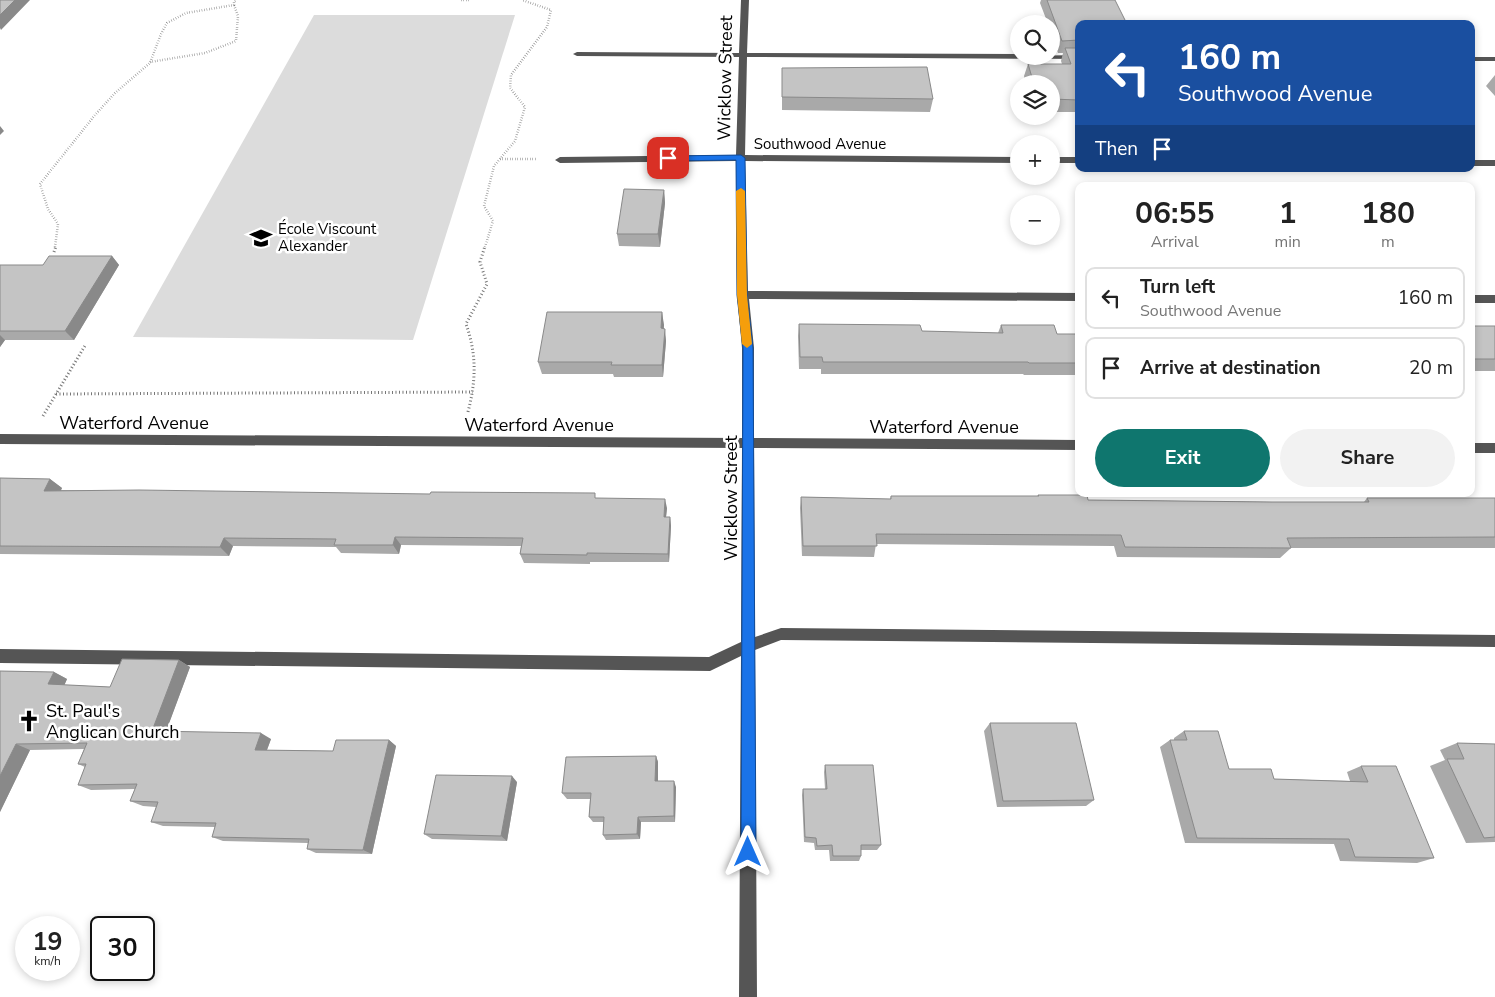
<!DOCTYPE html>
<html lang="en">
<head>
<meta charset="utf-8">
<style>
  :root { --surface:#fff; --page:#f2f2f2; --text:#222; --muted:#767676; --line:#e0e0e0; --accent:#0f766e }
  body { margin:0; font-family:"Nunito Sans",sans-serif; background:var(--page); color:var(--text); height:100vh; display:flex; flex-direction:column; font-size:19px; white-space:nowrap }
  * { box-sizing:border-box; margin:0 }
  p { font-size:16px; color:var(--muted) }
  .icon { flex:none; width:28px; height:28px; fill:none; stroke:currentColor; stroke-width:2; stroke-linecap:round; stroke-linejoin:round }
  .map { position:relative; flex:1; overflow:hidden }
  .side { position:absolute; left:1075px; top:182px; width:400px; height:315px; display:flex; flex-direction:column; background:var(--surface); border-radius:10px; box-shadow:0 2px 8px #0003 }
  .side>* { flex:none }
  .top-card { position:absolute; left:1075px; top:20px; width:400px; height:152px; border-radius:10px; box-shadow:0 2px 8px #0003; background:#1a4fa0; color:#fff; overflow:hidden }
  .buttons { position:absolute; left:1010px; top:15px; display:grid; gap:10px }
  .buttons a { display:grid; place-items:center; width:50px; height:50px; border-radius:50%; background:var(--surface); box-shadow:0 2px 8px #0003; font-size:25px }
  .speed { position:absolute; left:15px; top:916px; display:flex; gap:10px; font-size:25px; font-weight:700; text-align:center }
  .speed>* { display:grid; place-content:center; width:65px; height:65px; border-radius:50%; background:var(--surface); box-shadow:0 2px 8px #0003; line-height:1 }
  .speed small { font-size:12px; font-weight:400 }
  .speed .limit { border:2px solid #111; border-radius:8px; background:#fff; color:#111 }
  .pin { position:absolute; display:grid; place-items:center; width:42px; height:42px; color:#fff; margin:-21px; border-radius:10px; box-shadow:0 2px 8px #0006 }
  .me { position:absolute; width:55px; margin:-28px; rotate:0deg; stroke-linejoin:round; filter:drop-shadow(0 0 4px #0008) }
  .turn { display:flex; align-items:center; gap:18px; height:105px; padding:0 20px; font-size:22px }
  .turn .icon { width:65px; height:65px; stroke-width:2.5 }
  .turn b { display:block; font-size:35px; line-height:42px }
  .then { display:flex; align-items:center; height:48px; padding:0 20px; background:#0003; gap:10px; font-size:19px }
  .eta { display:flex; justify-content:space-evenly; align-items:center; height:85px; text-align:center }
  .eta b { font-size:30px; font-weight:700; line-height:35px }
  .button { display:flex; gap:10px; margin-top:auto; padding:10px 20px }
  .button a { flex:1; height:58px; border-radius:30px; background:var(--accent); color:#fff; font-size:20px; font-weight:700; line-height:58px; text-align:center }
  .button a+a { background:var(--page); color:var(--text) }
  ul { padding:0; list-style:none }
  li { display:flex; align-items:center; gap:15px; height:62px; margin:0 10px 8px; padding:0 10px; border:2px solid var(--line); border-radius:10px }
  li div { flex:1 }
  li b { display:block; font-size:19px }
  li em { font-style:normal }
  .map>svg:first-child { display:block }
</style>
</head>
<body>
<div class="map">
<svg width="1495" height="997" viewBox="0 0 1495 997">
  <rect width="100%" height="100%" fill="#fff"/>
  <path fill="#dcdcdc" d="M314,15H515L413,340L133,337Z"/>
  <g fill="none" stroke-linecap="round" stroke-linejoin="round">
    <path stroke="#777" stroke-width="2.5" stroke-dasharray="0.5 2" stroke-linecap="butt" d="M461,0H470
      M150,62L205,53L236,41L238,16L234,5
      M500,159H537
      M55,247L58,224L48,209L40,184L95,115L115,93L150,63L161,34L167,23L186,13L234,5V1L237,0
      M485,247L493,221L484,206L494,166L515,141L525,107L510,88L511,75L547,27L551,10L522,0"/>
    <path stroke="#777" stroke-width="3" stroke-dasharray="1 2.5" stroke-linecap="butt" d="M54,252L56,246
      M56,394L473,392
      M468,412C476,381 477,355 466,324L487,284L480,262L485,246
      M43,416L86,344"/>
    <path fill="#555" fill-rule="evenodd" d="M741,0H749L747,53L1019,54V56L1079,55V59L747,57L745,155L1019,157V163L745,161L748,291L1079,293V301L749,299L754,348V438L1079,440V450L754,448L755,637L781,628L1495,635V647L781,640L755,650L757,997H739L741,656L710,671L0,663V649L709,657L741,642L742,448L0,444V434L742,438V348L737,295L736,161L560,163L555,160L560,157L736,155L739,57L577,56L573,54L577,52L739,53Z
      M1471,57H1495V61H1471Z
      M1051,157H1079V163H1051Z
      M1471,160H1495V166H1471Z
      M1471,295H1495V303H1471Z
      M1471,443H1495V453H1471Z"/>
  </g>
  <path fill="#a9a9a9" d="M1041,0H1115L1079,24V112H1051V84H1026L1024,76L1028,64H1062L1061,61L1063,53H1058L1051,33V24H1048L1040,3Z
    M782,68L933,99L930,112L782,110Z
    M1495,75V96L1486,86Z
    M664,190L665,203L660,247L619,246L617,234Z
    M112,256L119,265L74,340H5L0,347V265H43Z
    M662,312L664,329L666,341L663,377H614L613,374H542L538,362Z
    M799,324L922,331L998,333L1001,325L1057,334H1079V375H1024L1023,374H821V369H799L798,336Z
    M1471,326H1495V371H1471Z
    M0,478L50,479L62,488L61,490L597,498L667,508L666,517H670L671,526L669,562H590V564L524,563L520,554L521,546L401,545L399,554L341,553L336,547L233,546L229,556L0,554Z
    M1038,495L1088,500L1272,502H1364L1367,498H1495V548H1291L1280,558L1117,557L1114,546L876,544L874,557L802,556L800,508L801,497L890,499L891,496H1037Z
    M179,660L190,667L166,731L271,739L267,750L333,751L389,740L396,746L372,854L316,853L307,849L308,843L223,841L212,837L215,827L163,826L151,822L156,807L143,806L130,801L135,789L91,790L78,785L85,767L78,764L84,749L30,750L0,812V671L54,672L67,679L64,685L110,687Z
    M990,723L1094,800L1086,806L997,807L984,731Z
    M1184,731L1229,769L1274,779L1350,781L1347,772L1361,766L1434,858L1417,863L1340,861L1334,844L1185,843L1160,747L1170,740H1174V738Z
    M1457,743L1495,744V842L1466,843L1430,766L1445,760L1440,750Z
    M656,756L658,762V781L676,787L675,822H641L640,839L606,840L603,835L604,822H593L589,817L590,799H567L562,793Z
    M825,765L881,845L877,850H861V856L859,861H830L829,850H815L814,843L804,842L802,795L803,789H825L824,772Z
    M517,782L507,841L432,839L424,834Z"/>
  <path fill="#898989" d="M15,0H30L1,30L0,28V15Z
    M0,126L4,131L0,135Z
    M664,190L665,203L660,247L658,234Z
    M112,256L119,265L74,340L65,331Z
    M662,312L664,325L663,341L661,328Z
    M665,329L666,341L663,377L662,365Z
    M0,335L5,340L0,347Z
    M50,479L62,488L56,500L44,491Z
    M665,499L667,508L665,526L664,517Z
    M670,517L671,526L669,562L668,554Z
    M395,537L401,545L399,554L393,545Z
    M224,538L233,546L229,556L220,547Z
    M179,660L190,667L164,737L152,731Z
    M54,672L67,679L62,691L48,684Z
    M261,733L271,739L265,755L255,750Z
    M389,740L396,746L372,854L363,850Z
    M16,744L30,750L0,812V776Z
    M656,756L658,762V787L655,781Z
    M512,776L517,782L507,841L501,836Z
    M674,781L676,787L675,822L674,816Z
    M638,817L641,822L640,839L637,834Z"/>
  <path fill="#c4c4c4" stroke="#898989" d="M0,0H15L0,15Z
    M1047,0H1115L1127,24H1079V40L1062,41Z
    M1065,48H1079V100L1051,99V84H1034L1028,64H1071Z
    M927,67L933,99L782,97V68Z
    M624,189L664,190L658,234H617Z
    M49,256H112L65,331H0V265H43Z
    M547,312H662L661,328L665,329L662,365H611L612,362H538Z
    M799,324L920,325L922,331L1003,333L1001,325H1054L1057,334H1079V363H1029L1028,362H823L822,357H800Z
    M1471,326H1495V359H1471Z
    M0,478L50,479L44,491L139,490L430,494L431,492L595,493V498L665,499L664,517H670L668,554L587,553V555L520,554L523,538L395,537L393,545H334L336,539L224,538L220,547L0,546Z
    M1038,495H1087L1088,500L1272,502H1369L1367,498H1495V537L1287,538L1291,548L1125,547L1121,535L876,534L877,546H803L801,497L891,499V496H1039Z
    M122,659L179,660L152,731L261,733L255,750L333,751L336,740H389L363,850L307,849L309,839L212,837L216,823L151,822L158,802L130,801L137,784L78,785L86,764H78L87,743L16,744L0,776V671L54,672L48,684L110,687Z
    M990,723H1076L1094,800L1003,801Z
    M1184,731H1218L1229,769H1271L1274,779L1368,782L1361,766H1396L1434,858L1355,857L1349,839L1197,838L1170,740H1187Z
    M1457,743L1495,744V837L1484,838L1447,759H1464Z
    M656,756L655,781H674V816L638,817L637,834L603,835L604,817H589L591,793H562L566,757Z
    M825,765H873L881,845H861V856H833L832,845L817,846L816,838L805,837L803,789H827Z
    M436,775L512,776L501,836L424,834Z"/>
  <path fill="#1a73e8" stroke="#114b97" d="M741,155L745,158L747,295L753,348L756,852L754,857L748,859L743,857L741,852L743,348L737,295L736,160L668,161L664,158L668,156Z"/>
  <path fill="#f59e0b" d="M741,188L745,191L747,295L752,344L747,348L742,344L737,295L736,191Z"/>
  <defs>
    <g id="school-bare" transform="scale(1.725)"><path d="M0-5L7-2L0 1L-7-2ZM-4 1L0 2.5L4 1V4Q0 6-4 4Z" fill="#000" stroke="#fff" stroke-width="2.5" paint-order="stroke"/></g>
    <g id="church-bare" transform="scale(1.725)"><path d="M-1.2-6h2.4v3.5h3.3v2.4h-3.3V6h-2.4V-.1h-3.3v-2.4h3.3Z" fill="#000" stroke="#fff" stroke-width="2.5" paint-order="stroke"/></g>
  </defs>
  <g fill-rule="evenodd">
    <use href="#school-bare" x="261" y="238"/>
    <use href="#church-bare" x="29" y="721"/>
  </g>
  <g text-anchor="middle" stroke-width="5" stroke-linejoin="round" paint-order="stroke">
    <g font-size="15" fill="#000" stroke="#fff">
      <text x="820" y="149">Southwood Avenue</text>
    </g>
    <g font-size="15" fill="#000" stroke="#fff" text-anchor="start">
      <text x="278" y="234">École Viscount<tspan x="278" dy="17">Alexander</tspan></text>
    </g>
    <g font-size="18" fill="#000" stroke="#fff">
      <text transform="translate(725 78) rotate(-89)" y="6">Wicklow Street</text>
      <text x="134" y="429">Waterford Avenue</text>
      <text x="539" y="431">Waterford Avenue</text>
      <text x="944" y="433">Waterford Avenue</text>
      <text transform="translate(731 498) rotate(-90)" y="6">Wicklow Street</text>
    </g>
    <g font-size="18" fill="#000" stroke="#fff" text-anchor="start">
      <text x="46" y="717">St. Paul's<tspan x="46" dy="21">Anglican Church</tspan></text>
    </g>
  </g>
</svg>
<div class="buttons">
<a><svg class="icon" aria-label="search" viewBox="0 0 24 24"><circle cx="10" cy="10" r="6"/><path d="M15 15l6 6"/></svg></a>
<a><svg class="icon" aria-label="layers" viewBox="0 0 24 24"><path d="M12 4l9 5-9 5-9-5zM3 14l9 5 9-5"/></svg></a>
<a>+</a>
<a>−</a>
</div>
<div class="speed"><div>19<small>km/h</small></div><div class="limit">30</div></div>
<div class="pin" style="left:668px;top:158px;background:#d93025"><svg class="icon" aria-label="arrive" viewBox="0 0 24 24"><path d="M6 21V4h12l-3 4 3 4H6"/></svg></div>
<svg class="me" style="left:748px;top:852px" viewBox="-20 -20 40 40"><path d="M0-17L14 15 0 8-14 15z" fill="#1a73e8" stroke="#fff" stroke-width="4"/></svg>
<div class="top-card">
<div class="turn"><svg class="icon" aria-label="left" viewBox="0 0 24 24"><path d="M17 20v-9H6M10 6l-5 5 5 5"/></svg><div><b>160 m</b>Southwood Avenue</div></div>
<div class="then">Then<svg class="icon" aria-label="arrive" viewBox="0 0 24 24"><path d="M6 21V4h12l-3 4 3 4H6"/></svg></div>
</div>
<section class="side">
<div class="eta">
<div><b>06:55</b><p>Arrival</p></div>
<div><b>1</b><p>min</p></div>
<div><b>180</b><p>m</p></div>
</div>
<ul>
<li><svg class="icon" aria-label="left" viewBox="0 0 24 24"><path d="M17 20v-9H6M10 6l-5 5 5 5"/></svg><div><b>Turn left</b><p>Southwood Avenue</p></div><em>160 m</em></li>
<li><svg class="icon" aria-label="arrive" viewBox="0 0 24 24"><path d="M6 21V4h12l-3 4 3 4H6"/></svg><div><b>Arrive at destination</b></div><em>20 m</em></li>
</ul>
<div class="button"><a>Exit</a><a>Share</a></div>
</section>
</div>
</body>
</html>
